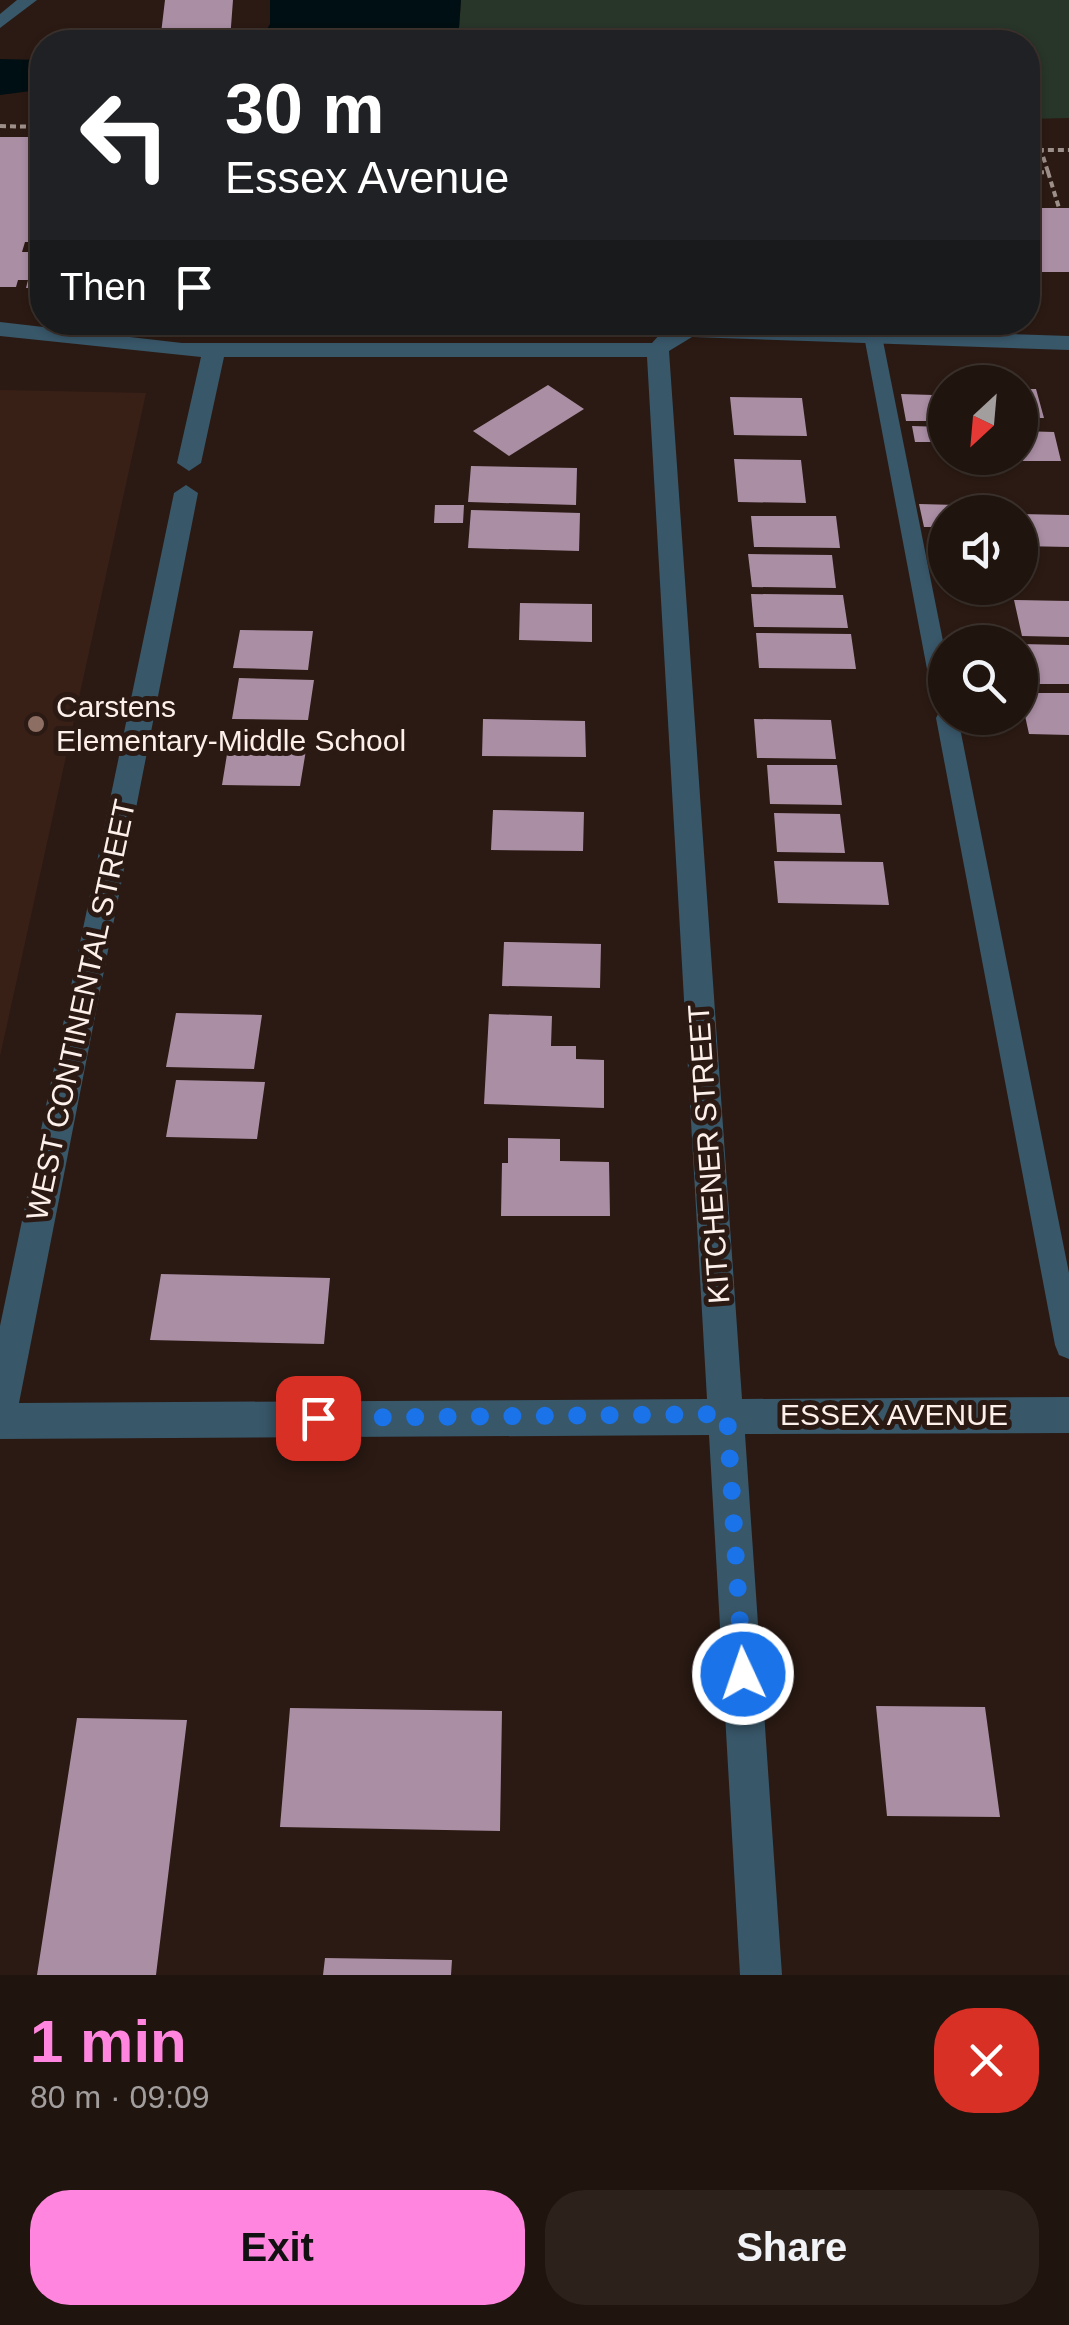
<!DOCTYPE html>
<html lang="en">
<head>
<meta charset="utf-8">
<style>
  :root { --surface:#20140e; --page:#2d211c; --text:#f1f3f6; --muted:#a29e9e; --line:#3d332e; --accent:#ff85de }
  body { margin:0; font-family:Helvetica,sans-serif; background:var(--page); color:var(--text); height:100vh; display:flex; flex-direction:column; font-size:38px; white-space:nowrap }
  * { box-sizing:border-box; margin:0 }
  p { font-size:32px; color:var(--muted) }
  .icon { flex:none; width:55px; height:55px; fill:none; stroke:currentColor; stroke-width:2; stroke-linecap:round; stroke-linejoin:round }
  .map { position:relative; height:1975px; overflow:hidden }
  .sheet { display:flex; flex-direction:column; background:var(--surface); flex:1 }
  .sheet>* { flex:none }
  .guide { position:absolute; left:30px; top:30px; width:1010px; height:305px; border-radius:40px; box-shadow:0 2px 8px #0004,0 0 0 2px var(--line); background:#202124; color:#fff; overflow:hidden }
  .needle { width:65px; rotate:206deg }
  .buttons { position:absolute; left:928px; top:365px; display:grid; gap:20px }
  .buttons a { display:grid; place-items:center; width:110px; height:110px; border-radius:50%; background:var(--surface); box-shadow:0 2px 8px #0004,0 0 0 2px var(--line); font-size:50px }
  .pin { position:absolute; display:grid; place-items:center; width:85px; height:85px; color:#fff; margin:-42px; border-radius:20px; box-shadow:0 5px 15px #0006 }
  .me { position:absolute; width:110px; margin:-55px; rotate:357deg; stroke-linejoin:round; filter:drop-shadow(0 0 8px #0008) }
  .turn { display:flex; align-items:center; gap:35px; height:210px; padding:0 30px; font-size:45px }
  .turn .icon { width:130px; height:130px; stroke-width:2.5 }
  .turn b { display:block; font-size:70px; line-height:85px }
  .then { display:flex; align-items:center; height:95px; padding:0 30px; background:#0003; gap:20px; font-size:38px }
  .round { display:grid; place-items:center; flex:none; width:105px; height:105px; border-radius:40px; background:var(--page) }
  .overview { display:flex; align-items:center; justify-content:space-between; height:170px; padding:0 30px }
  h1 { font-size:60px; font-weight:800; line-height:75px; color:var(--accent) }
  .primary-button { display:flex; gap:20px; margin-top:auto; padding:20px 30px }
  .primary-button a { flex:1; height:115px; border-radius:40px; background:var(--accent); color:#111; font-size:40px; font-weight:800; line-height:115px; text-align:center }
  .primary-button a+a { background:var(--page); color:var(--text) }
  .map>svg:first-child { display:block }
</style>
</head>
<body>
<div class="map">
<svg width="1069" height="1975" viewBox="0 0 1069 1975">
  <rect width="100%" height="100%" fill="#2b1a13"/>
  <path fill="#392017" d="M0,390L146,393L0,1056Z"/>
  <path fill="#283529" d="M461,0H1069V118L1028,119V42H458Z"/>
  <path fill="#000f13" d="M270,0H461L458,42H260L270,24Z
    M0,59L42,60V95L31,91L0,95Z"/>
  <path fill="#aa8ea4" d="M165,0H233L230,40L160,42Z
    M0,137H42V242H25L22,252H37L35,260H42V288H26L28,280H18L16,287H0Z
    M1028,208H1069V272H1028Z
    M548,385L584,409L509,456L473,431Z
    M1020,389H1036L1044,418H1020Z
    M901,394L933,395L938,421H906Z
    M730,397L802,398L807,436L734,435Z
    M912,426L944,427L945,442H915Z
    M1020,431L1054,432L1061,461H999L1020,458Z
    M734,459L801,460L806,503L738,502Z
    M471,466L577,468L576,505L468,502Z
    M919,504L957,505L959,512H945V527H924Z
    M435,505H464L463,523H434Z
    M471,510L580,513L579,551L468,548Z
    M1020,514L1069,515V547L1020,546Z
    M751,516H836L840,548L754,547Z
    M748,554L832,555L836,588L752,587Z
    M751,594L843,595L848,628L754,627Z
    M1014,600L1069,601V637L1022,636Z
    M520,603L592,604V642L519,640Z
    M240,630L313,631L308,670L233,668Z
    M756,633L851,634L856,669L759,668Z
    M1020,644L1069,645V684H1020Z
    M239,678L314,680L308,720L232,719Z
    M1020,693H1069V735L1029,734Z
    M483,719L585,721L586,757L482,756Z
    M754,719L831,720L836,759L757,758Z
    M229,742L307,744L300,786L222,785Z
    M767,765H837L842,805L770,804Z
    M493,810L584,812L583,851L491,850Z
    M774,813L840,814L845,853L777,852Z
    M774,861L883,862L889,905L778,903Z
    M504,942L601,944L600,988L502,986Z
    M176,1013L262,1015L254,1069L166,1067Z
    M489,1014L552,1016L551,1046H576V1059L604,1060V1108L484,1104Z
    M176,1080L265,1082L257,1139L166,1137Z
    M508,1138L560,1139V1161L609,1162L610,1216H501L502,1163H508Z
    M161,1274L330,1278L324,1344L150,1340Z
    M876,1706L985,1707L1000,1817L887,1816Z
    M290,1708L502,1711L500,1831L280,1827Z
    M77,1718L187,1720L156,1975H37Z
    M325,1958L452,1960L451,1975H323Z"/>
  <g fill="none" stroke-linecap="round" stroke-linejoin="round">
    <path stroke="#9d8f89" stroke-width="4" stroke-dasharray="6 4" stroke-linecap="butt" d="M1032,112L1041,150
      M0,126L42,127
      M1028,133L1039,148
      M1048,172L1059,208
      M1028,173L1048,172L1041,150H1069"/>
    <path fill="#385769" fill-rule="evenodd" d="M873,330L882,336L945,651V718H958L1069,1273V1359L1059,1355L1055,1345L936,718L939,712L934,706L864,336Z"/>
    <path fill="#385769" fill-rule="evenodd" d="M17,0H37L0,28V14Z
      M0,322L182,343H652L661,333L689,323L1069,336V350L692,337L669,351L742,1399L1069,1397V1433L745,1434L782,1975H740L709,1435L0,1439V1326L174,493L186,485L198,493L19,1403L707,1399L647,357H224L201,463L189,471L177,463L201,357L0,336Z"/>
  </g>
  <g fill="none" stroke-linecap="round" stroke-linejoin="round">
    <path stroke="#1a73e8" stroke-width="18" stroke-dasharray="0 32.4" d="M318,1418L727,1414L743,1674"/>
  </g>
  <circle fill="#8d6e63" stroke="#2b1a13" stroke-width="4" cx="36" cy="724" r="10"/>
  <g text-anchor="middle" stroke-width="10" stroke-linejoin="round" paint-order="stroke">
    <g font-size="30" fill="#fdf0eb" stroke="#2b1a13" text-anchor="start">
      <text x="56" y="717">Carstens<tspan x="56" dy="34">Elementary-Middle School</tspan></text>
    </g>
    <g font-size="30" fill="#fdf0eb" stroke="#2b1a13">
      <text transform="translate(81 1010) rotate(-78)" y="10">WEST CONTINENTAL STREET</text>
      <text transform="translate(709 1154) rotate(-94)" y="10">KITCHENER STREET</text>
      <text x="894" y="1425">ESSEX AVENUE</text>
    </g>
  </g>
</svg>
<div class="buttons">
<a><svg class="needle" viewBox="-14 -14 28 28"><path d="M0-13l5 13h-10z" fill="#e53935"/><path d="M0 13l5-13h-10z" fill="#a29e9e"/></svg></a>
<a><svg class="icon" aria-label="sound" viewBox="0 0 24 24"><path d="M4 9h4l5-4v14l-5-4H4zM17 9q2 3 0 6"/></svg></a>
<a><svg class="icon" aria-label="search" viewBox="0 0 24 24"><circle cx="10" cy="10" r="6"/><path d="M15 15l6 6"/></svg></a>
</div>
<div class="pin" style="left:318px;top:1418px;background:#d93025"><svg class="icon" aria-label="arrive" viewBox="0 0 24 24"><path d="M6 21V4h12l-3 4 3 4H6"/></svg></div>
<svg class="me" style="left:743px;top:1674px" viewBox="-20 -20 40 40"><circle r="17" fill="#1a73e8" stroke="#fff" stroke-width="3"/><path d="M0-11L8 9 0 5-8 9z" fill="#fff"/></svg>
<div class="guide">
<div class="turn"><svg class="icon" aria-label="left" viewBox="0 0 24 24"><path d="M17 20v-9H6M10 6l-5 5 5 5"/></svg><div><b>30 m</b>Essex Avenue</div></div>
<div class="then">Then<svg class="icon" aria-label="arrive" viewBox="0 0 24 24"><path d="M6 21V4h12l-3 4 3 4H6"/></svg></div>
</div>
</div>
<section class="sheet">
<div class="overview"><div><h1>1 min</h1><p>80 m · 09:09</p></div><a class="round" style="background:#d93025;color:#fff"><svg class="icon" aria-label="close" viewBox="0 0 24 24"><path d="M6 6l12 12M18 6L6 18"/></svg></a></div>
<div class="primary-button"><a>Exit</a><a>Share</a></div>
</section>
</body>
</html>
